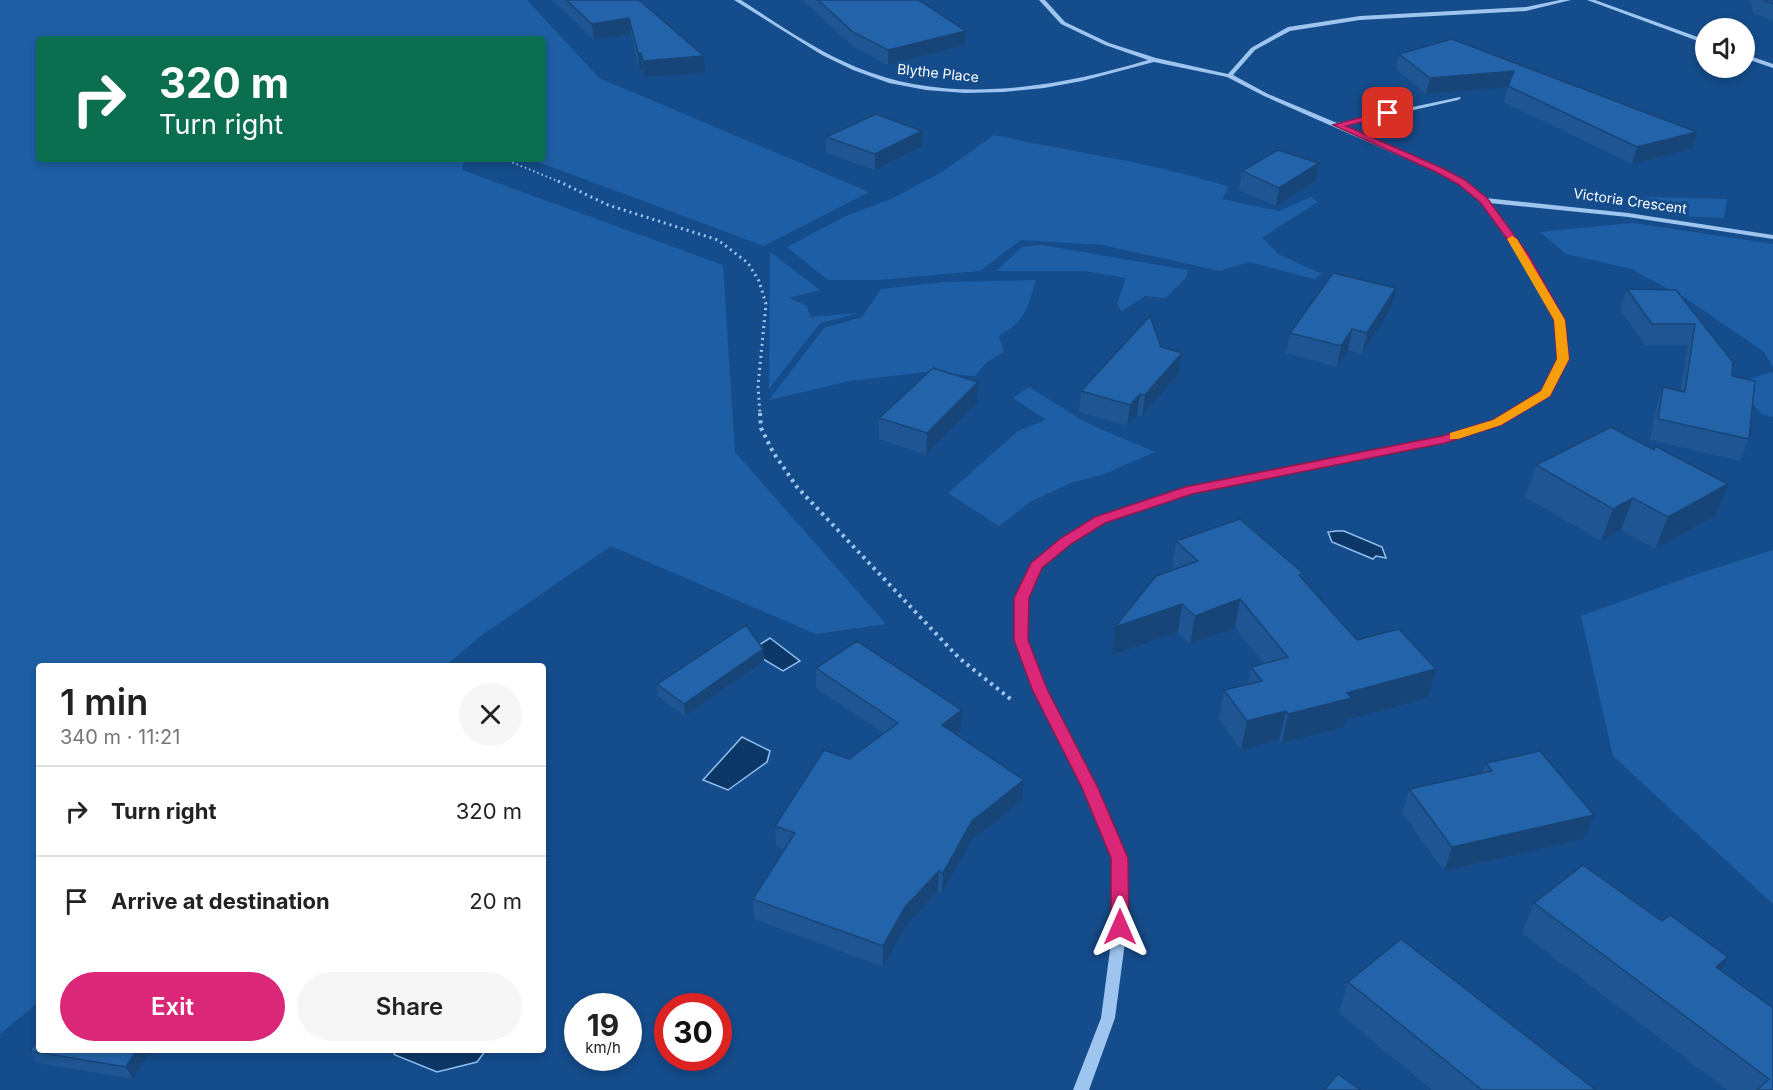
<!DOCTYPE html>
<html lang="en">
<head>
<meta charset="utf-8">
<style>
  :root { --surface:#fff; --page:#f6f6f6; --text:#222; --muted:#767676; --line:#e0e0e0; --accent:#db2777 }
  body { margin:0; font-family:Inter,sans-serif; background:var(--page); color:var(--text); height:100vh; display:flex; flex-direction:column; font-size:22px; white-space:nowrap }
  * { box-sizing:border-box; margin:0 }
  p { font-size:20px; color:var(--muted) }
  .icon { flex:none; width:33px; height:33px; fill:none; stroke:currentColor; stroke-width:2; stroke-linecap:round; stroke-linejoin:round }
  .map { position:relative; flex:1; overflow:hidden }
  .panel { position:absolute; left:36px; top:663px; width:510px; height:390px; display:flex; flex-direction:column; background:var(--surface); border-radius:6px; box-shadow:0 3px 9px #0003 }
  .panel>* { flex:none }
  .hud { position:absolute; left:36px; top:36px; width:510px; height:126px; border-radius:6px; box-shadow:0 3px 9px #0003; background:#0b6e4f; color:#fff; overflow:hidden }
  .buttons { position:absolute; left:1695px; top:18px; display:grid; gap:12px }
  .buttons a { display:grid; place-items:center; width:60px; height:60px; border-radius:50%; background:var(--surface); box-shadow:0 3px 9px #0003; font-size:30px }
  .speed { position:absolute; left:564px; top:993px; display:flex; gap:12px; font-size:30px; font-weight:700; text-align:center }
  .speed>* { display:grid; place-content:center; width:78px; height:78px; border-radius:50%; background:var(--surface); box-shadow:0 3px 9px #0003; line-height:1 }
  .speed small { font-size:15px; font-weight:400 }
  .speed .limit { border:9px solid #d22; background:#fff; color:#111 }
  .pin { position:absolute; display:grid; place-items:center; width:51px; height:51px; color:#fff; margin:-26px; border-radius:12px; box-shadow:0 3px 9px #0006 }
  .me { position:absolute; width:66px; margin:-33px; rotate:0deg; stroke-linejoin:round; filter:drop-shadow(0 0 4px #0008) }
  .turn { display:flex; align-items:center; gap:21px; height:126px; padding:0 24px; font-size:27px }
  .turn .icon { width:78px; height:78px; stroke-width:2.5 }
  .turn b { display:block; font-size:42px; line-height:51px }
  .round { display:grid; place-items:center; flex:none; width:63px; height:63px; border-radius:32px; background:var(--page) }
  .headline { display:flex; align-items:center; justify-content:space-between; height:102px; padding:0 24px }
  h1 { font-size:36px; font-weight:600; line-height:45px }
  .primary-button { display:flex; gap:12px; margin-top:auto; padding:12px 24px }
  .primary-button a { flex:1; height:69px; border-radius:36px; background:var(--accent); color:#fff; font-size:24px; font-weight:600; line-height:69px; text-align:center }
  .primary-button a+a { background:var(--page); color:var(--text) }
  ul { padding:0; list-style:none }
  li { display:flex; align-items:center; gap:18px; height:90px; padding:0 24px; border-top:2px solid var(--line) }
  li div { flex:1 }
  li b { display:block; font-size:22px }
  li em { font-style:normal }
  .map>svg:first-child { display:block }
</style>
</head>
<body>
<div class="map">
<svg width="1773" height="1090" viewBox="0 0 1773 1090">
  <rect width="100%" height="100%" fill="#154c8b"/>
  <path fill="#1e5ea4" d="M0,0H527L599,78L869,192L764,246L530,159H543V39H39V159H464L462,170L723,265L735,452L886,624L816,634L611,546L482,635L445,666H39V1002L0,1034Z
    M994,135C1071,152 1154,162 1229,187L1222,199L1279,211L1311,197L1318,202L1262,238L1280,255L1322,274L1314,279L1249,262L1220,271L1102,245L1021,240L980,271L879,280H828L787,247L846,216L891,199L942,172Z
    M1643,197L1727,199L1724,218L1679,216L1642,210Z
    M1633,223L1773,244V368L1764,352L1687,299L1631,269L1566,254L1540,232Z
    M1041,245L1188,270L1186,278L1165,298L1145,296L1122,311L1117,304L1126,278L1085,271H996L1022,247Z
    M770,252L820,290L789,298L807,306L810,317L859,313L820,323L769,389Z
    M1036,280C1027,309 1027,319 999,336L1004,352L987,362L975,376L926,372L850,381L769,400L824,328L862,317L881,289L944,282Z
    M1773,372V417L1762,414L1734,383Z
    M1029,387L1087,423L1155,452L1104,474L1071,483L1030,502L999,526L948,493L1018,431L1046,420L1013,398Z
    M1773,550V904L1613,756L1581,616L1697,574Z"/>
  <path fill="#0d3767" stroke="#90c0f2" stroke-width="1.5" d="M1336,531H1344L1382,547L1386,558L1376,556L1373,559L1332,542L1328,532Z
    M770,638L800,661L783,671L750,651Z
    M742,737L770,751L767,762L728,790L703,780Z
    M392,1050H486L477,1062L437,1072L395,1055Z"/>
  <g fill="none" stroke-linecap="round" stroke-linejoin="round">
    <path stroke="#9ec5ef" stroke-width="2" stroke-dasharray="1.5 3" stroke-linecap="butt" d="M504,159L560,182"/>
    <path stroke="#9ec5ef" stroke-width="3" stroke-dasharray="2 4" stroke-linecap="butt" d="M558,181L608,205L718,240L748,263L759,281L766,304L758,386L760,414"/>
    <path stroke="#9ec5ef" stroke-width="4" stroke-dasharray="3 4.5" stroke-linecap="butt" d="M760,413L761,428L773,452L797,487L959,658L1013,701"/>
    <path fill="#9ec5ef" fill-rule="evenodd" d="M734,0H741C778,24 815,50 856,67C948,106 1055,88 1148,60L1105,45L1061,24L1039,0H1045L1065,22L1109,43L1156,58L1228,74L1251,48L1288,27L1360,16L1526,7L1560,0H1571L1526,11L1360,20L1290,31L1255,50L1233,75L1268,94L1337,123L1460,97L1461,98L1458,100L1343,126L1442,168L1465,180L1485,198L1628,213L1773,235V239L1628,217L1489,203L1527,254L1564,320L1567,359L1549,396L1500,425L1448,441L1191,493L1104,522L1070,543L1041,568L1027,598V640L1045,689L1096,788L1127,858V927L1115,1018L1089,1090H1073L1101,1018L1113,927V858L1084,788L1033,689L1015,640L1017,598L1032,564L1062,539L1096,518L1189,487L1443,436L1494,421L1542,392L1559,359L1556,320L1519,254L1480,202L1459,184L1436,172L1264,96L1227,77L1154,62L1082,81L1044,88L1004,92L965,93L926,90L889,83L853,70L822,55Z
      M1587,0H1595L1706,40V44Z
      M1744,54L1773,64V68L1744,58Z"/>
  </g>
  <path fill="#1e5592" d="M552,0H639L704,56L705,73L644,77L643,70H639L631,34L594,40Z
    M802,0H919L966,31V45L888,65L854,47Z
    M1749,0H1773V21L1754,13Z
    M1452,39L1692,149L1632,164L1504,102L1508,87L1426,94L1396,69L1399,54Z
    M826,137L922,146L875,170L826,153Z
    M1242,171L1316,181L1276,206L1239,190Z
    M1627,289L1676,290L1732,376L1749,439L1740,461L1650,440L1656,408L1663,387L1680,391L1688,345H1645L1620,309Z
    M1391,308L1362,354L1348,350L1337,367L1286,353L1290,333Z
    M1161,347L1182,353L1179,373L1142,416L1137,415L1127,426L1079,412L1081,391Z
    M977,403L926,455L879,439V418Z
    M1655,446L1715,516L1655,549L1621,530L1601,541L1525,497L1536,465L1654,450Z
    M1176,541L1303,573L1302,578L1357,640L1428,698L1346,720L1344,727L1282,743L1279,740L1241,750L1219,719L1224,690L1248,684L1251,667L1264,664L1235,628L1190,644L1178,632L1112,655L1173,570L1172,569Z
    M763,649L764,661L685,716L658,696L657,684Z
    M816,668L961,730L956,734L1022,800L971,841L942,893L938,891L905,927L883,967L754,919L753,899L785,849L776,846L775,826L849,759L884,733L816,688Z
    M1486,763L1584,839L1444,871L1402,813L1409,789L1482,773Z
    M1534,903L1721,970L1773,1008V1090H1727L1522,933Z
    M1348,982L1596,1090H1432L1339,1013Z
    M151,1050L133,1079L37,1063L30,1051Z"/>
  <path fill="#184577" d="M629,18L631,34L594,40L592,24Z
    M966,31V45L888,65V50Z
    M638,53H641L643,70H639Z
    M704,56L705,73L644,77L643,61Z
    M1514,71L1510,87L1426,94L1430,78Z
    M922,131V146L875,170V154Z
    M1697,132L1692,149L1632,164L1637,147Z
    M1319,163L1316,181L1276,206L1279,188Z
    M1396,288L1391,308L1362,354L1367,333Z
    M1352,329L1348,350L1337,367L1341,346Z
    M1182,353L1179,373L1142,416L1145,395Z
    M978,382L977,403L926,455L927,433Z
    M1140,394L1137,415L1127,426L1130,405Z
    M1728,484L1715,516L1655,549L1668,517Z
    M1633,498L1621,530L1601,541L1613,509Z
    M1240,599L1235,628L1190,644L1195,616Z
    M1182,604L1178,632L1112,655L1115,627Z
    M763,649L764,661L685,716L684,704Z
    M1436,669L1428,698L1346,720L1344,727L1282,743L1288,714L1347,693Z
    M962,710L961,730L941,745L942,725Z
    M1286,711L1279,740L1241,750L1247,721Z
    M1024,780L1022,800L971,841L942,893L943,873L972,821Z
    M1594,815L1584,839L1444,871L1452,847Z
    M939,871L938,891L905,927L883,967V946L905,907Z
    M1728,957L1712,987L1716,967Z
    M137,1050H151L133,1079L126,1067Z"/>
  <path fill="#2363aa" stroke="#184577" stroke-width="1.5" d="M566,0H639L704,56L643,61L641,53H638L629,18L592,24Z
    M818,0H919L966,31L888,50L853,32Z
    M1763,0H1773V4Z
    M1452,39L1697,132L1637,147L1508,86L1514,71L1430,78L1399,54Z
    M876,114L922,131L875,154L826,137Z
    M1278,150L1319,163L1279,188L1242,171Z
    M1333,273L1396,288L1367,333L1352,329L1341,346L1290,333Z
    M1627,289L1676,290L1733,362L1732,376L1755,381L1749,439L1658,419L1663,387L1685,392L1695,324H1652Z
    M1150,316L1161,347L1182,353L1145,395L1140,394L1130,405L1081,391Z
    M933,368L978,382L927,433L879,418Z
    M1611,427L1654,450L1655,446L1728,484L1668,517L1633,498L1613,509L1536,465Z
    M1240,519L1303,573L1299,575L1357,640L1399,629L1436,669L1347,693L1352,698L1288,714L1286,711L1247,721L1224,690L1262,681L1251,667L1288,657L1240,599L1195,616L1182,604L1115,627L1156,576L1198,561L1176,541Z
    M746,625L763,649L684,704L657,684Z
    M857,641L962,710L942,725L1024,780L972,821L943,873L939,871L905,907L883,946L753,899L795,833L775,826L824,750L849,759L898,723L816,668Z
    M1540,751L1594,815L1452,847L1409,789L1492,771L1486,763Z
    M1583,865L1662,921L1670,915L1728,957L1716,967L1773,1008V1090H1757L1769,1079L1534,903Z
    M1401,939L1596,1090H1482L1348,982Z
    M39,1038V1050H137L126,1067L30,1051Z
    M1338,1074L1361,1090H1324Z"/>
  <path fill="#db2777" stroke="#8e194d" stroke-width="1.5" d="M1388,110L1391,115L1346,126L1442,168L1465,180L1487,198L1528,254L1565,320L1569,359L1550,396L1501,425L1445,443L1192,494L1105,523L1071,544L1042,568L1029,598L1028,640L1047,689L1098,788L1128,858L1129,927L1126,932L1120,934L1114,932L1111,927V858L1082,788L1032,689L1014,640V598L1031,563L1061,538L1095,517L1185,487L1442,436L1493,420L1541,391L1557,359L1554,320L1518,254L1480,202L1458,184L1436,172L1333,125Z"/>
  <path fill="#f59e0b" d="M1512,236L1517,239L1565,320L1569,359L1550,396L1501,425L1458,439H1450V433L1493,420L1541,391L1557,359L1554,320L1507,239Z"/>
  <g text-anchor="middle" stroke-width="6" stroke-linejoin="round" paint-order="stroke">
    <g font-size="14" fill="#fff" stroke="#154c8b">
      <text transform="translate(938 73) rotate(6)" y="5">Blythe Place</text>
      <text transform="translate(1630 201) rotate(8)" y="5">Victoria Crescent</text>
    </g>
  </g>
</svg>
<div class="buttons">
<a><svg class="icon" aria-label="sound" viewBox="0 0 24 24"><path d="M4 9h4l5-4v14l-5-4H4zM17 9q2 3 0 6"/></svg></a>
</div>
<div class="speed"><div>19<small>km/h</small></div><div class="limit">30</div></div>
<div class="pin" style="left:1388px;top:113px;background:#d93025"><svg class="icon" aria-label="arrive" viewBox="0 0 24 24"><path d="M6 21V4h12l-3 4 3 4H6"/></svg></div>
<svg class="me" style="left:1120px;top:927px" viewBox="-20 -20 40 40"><path d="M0-17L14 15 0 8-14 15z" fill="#db2777" stroke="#fff" stroke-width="4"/></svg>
<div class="hud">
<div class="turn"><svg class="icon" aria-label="right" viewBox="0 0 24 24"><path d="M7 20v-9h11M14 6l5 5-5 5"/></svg><div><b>320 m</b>Turn right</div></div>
</div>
<section class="panel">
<div class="headline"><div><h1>1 min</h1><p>340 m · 11:21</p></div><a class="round"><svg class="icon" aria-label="close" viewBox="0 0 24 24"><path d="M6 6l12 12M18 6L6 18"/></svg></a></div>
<ul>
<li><svg class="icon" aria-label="right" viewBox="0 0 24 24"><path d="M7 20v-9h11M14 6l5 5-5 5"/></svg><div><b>Turn right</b></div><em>320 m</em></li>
<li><svg class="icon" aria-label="arrive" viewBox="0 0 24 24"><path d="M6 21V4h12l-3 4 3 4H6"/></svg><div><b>Arrive at destination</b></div><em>20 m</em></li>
</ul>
<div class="primary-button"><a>Exit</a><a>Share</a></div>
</section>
</div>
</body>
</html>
